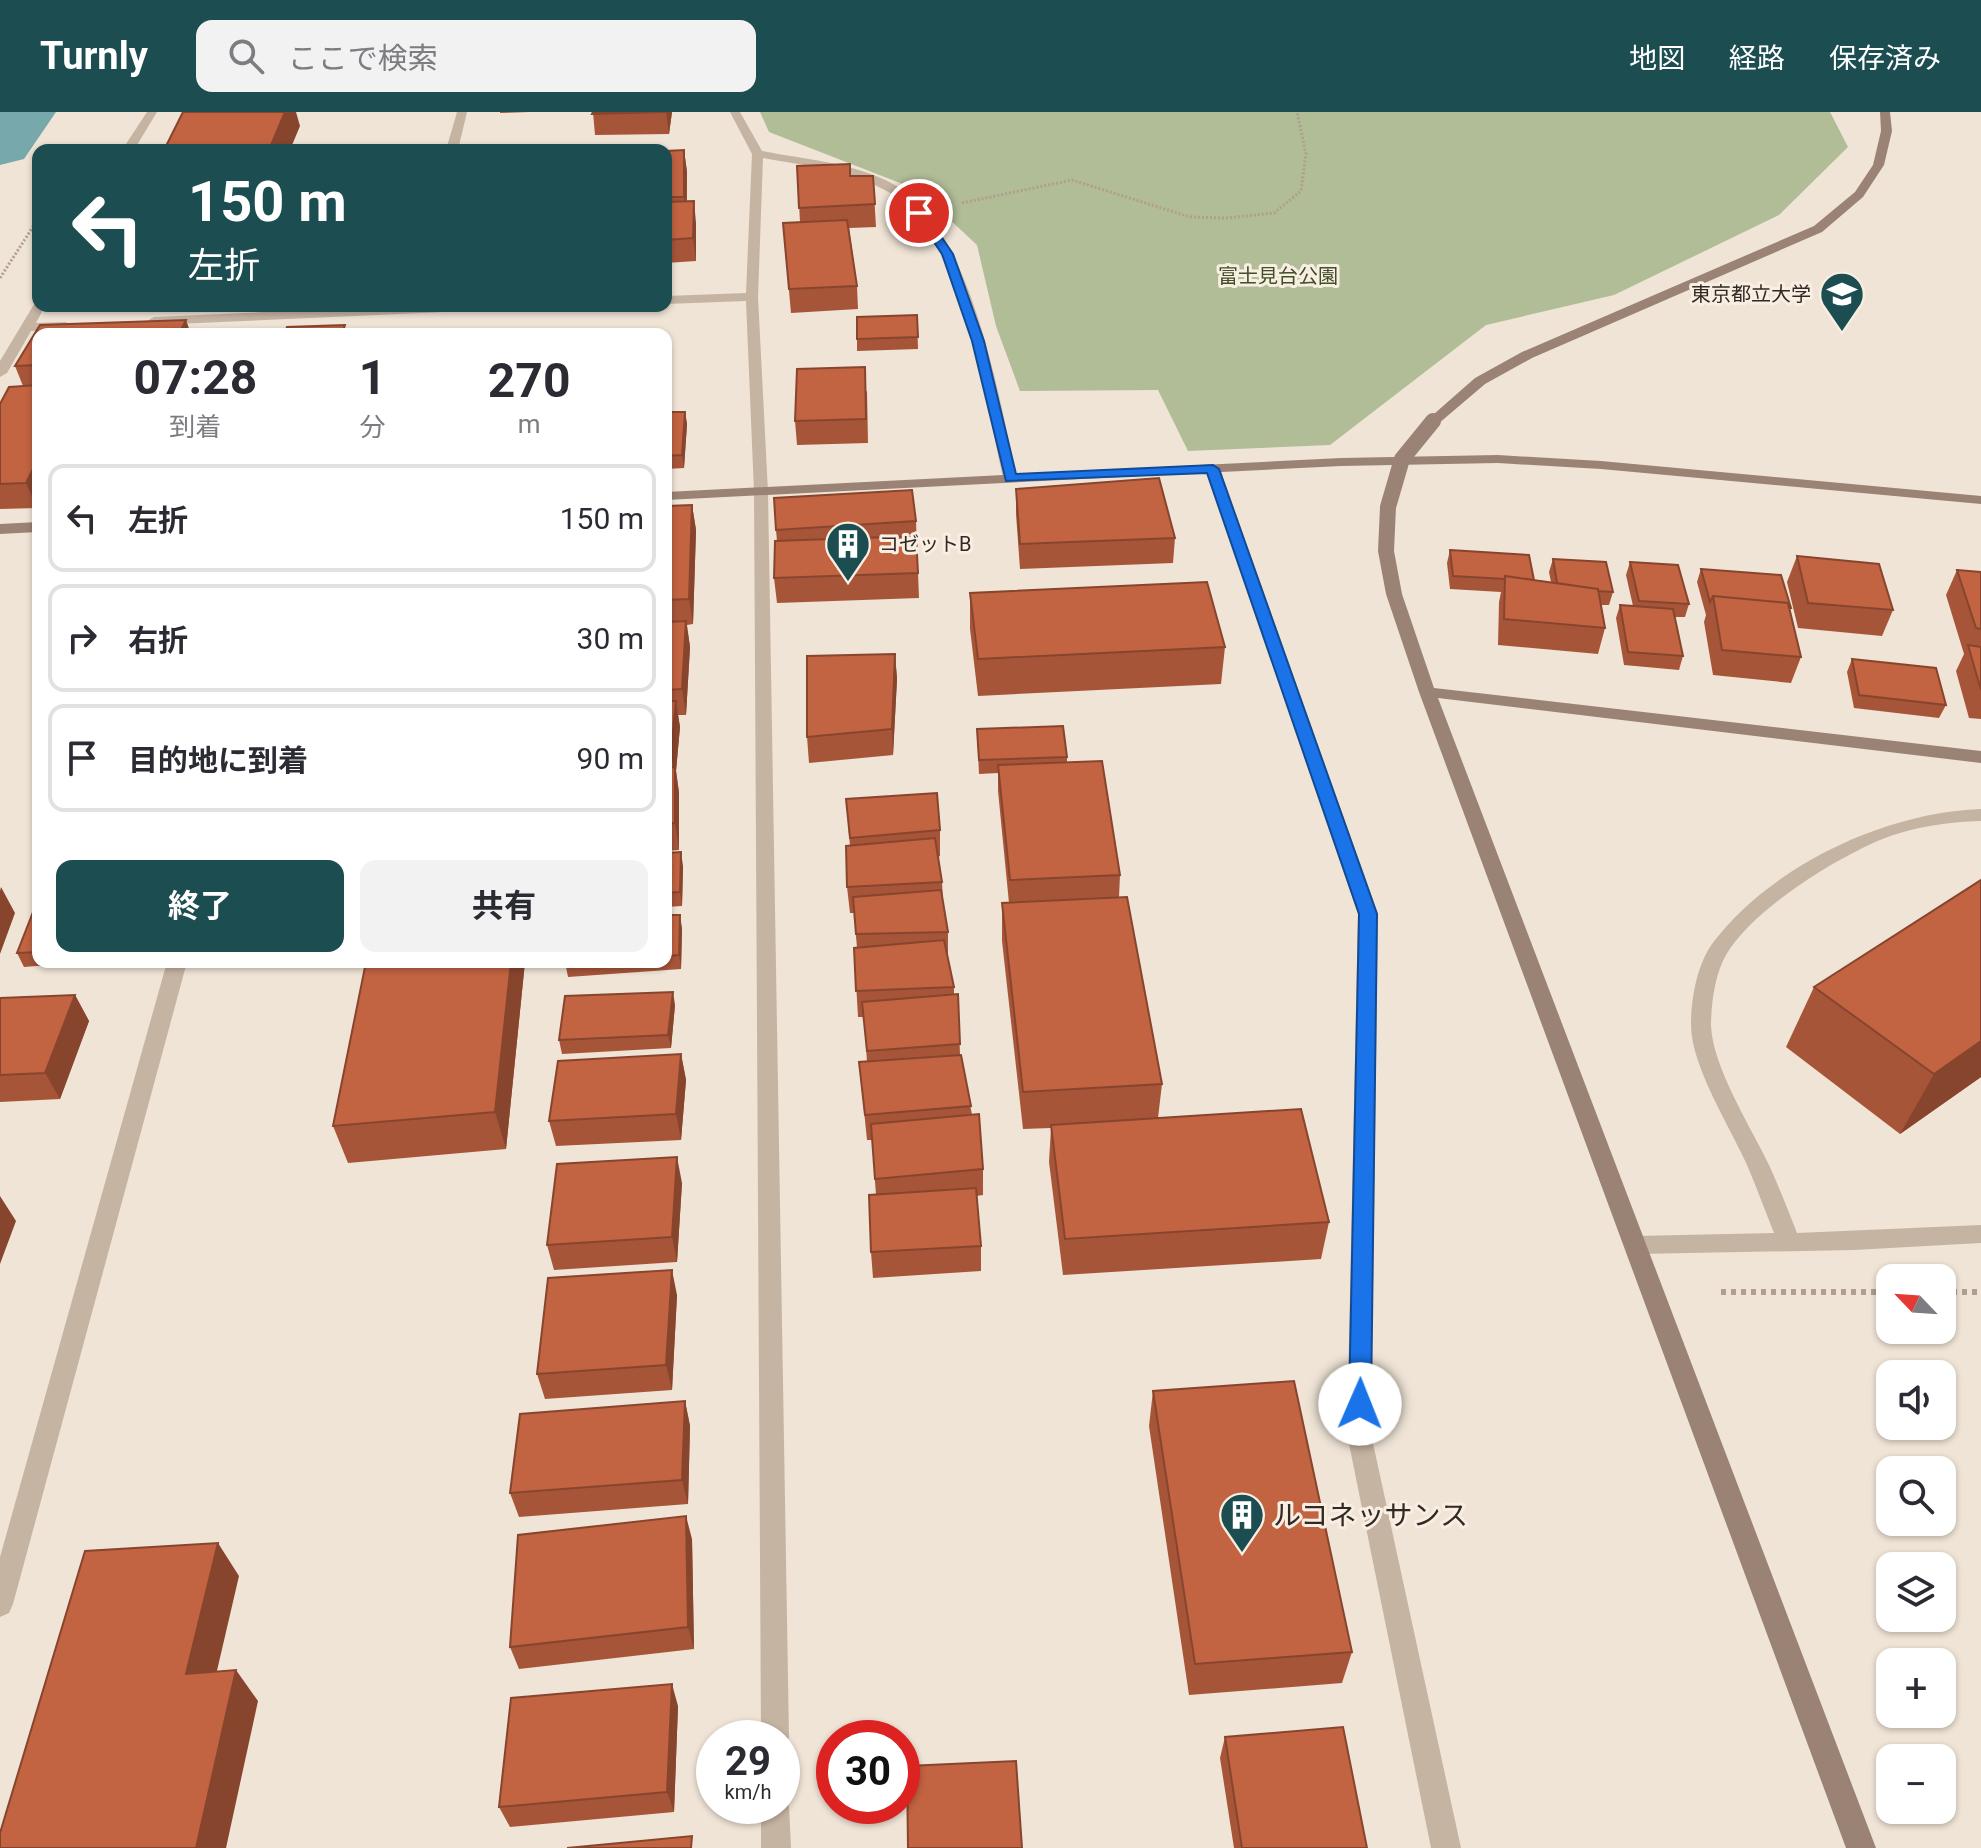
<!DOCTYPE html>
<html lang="ja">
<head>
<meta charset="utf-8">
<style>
  :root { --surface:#fff; --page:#f2f2f3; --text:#2b2b33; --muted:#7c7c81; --line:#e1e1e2; --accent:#1c4d51 }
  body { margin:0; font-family:Roboto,"Noto Sans JP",sans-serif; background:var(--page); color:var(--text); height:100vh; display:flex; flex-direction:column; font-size:30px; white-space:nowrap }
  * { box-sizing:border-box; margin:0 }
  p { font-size:26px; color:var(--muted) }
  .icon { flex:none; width:44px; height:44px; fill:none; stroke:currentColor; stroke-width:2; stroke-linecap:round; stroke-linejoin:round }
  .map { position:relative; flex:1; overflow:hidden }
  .details { position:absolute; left:32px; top:216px; width:640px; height:640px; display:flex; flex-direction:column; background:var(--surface); border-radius:16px; box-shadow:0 2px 6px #0004 }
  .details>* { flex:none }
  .hud { position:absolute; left:32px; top:32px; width:640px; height:168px; border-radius:16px; box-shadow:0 2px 6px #0004; background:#1c4d51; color:#fff; overflow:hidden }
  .needle { width:52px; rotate:295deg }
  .fabs { position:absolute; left:1876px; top:1152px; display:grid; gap:16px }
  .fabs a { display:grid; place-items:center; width:80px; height:80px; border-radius:16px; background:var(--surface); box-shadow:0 2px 6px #0004; font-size:40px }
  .speed { position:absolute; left:696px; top:1608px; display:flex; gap:16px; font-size:40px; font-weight:700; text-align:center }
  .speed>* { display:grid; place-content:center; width:104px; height:104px; border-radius:50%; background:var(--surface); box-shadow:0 2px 6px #0004; line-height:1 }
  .speed small { font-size:20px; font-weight:400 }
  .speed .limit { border:12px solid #d22; background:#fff; color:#111 }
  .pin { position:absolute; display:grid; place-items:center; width:68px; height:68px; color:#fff; margin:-34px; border:4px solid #fff; border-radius:50%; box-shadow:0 2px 8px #0007 }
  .me { position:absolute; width:88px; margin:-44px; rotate:1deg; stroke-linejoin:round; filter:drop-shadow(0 0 6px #0008) }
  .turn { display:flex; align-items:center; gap:28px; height:168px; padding:0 24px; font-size:36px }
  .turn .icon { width:104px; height:104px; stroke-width:2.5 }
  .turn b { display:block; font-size:56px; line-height:68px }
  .eta { display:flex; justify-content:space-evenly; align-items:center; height:136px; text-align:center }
  .eta b { font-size:48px; font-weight:700; line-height:56px }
  .action { display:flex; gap:16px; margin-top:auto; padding:16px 24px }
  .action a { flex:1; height:92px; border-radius:16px; background:var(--accent); color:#fff; font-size:32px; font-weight:700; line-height:92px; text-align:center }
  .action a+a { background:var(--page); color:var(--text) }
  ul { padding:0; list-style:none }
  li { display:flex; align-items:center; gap:24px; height:108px; margin:0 16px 12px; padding:0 8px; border:4px solid var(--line); border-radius:16px }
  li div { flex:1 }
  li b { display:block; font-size:30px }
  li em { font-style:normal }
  header { display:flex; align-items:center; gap:48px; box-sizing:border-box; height:112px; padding:0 40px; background:var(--accent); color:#fff }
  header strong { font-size:38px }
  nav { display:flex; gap:44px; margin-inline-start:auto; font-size:28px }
  .search { width:560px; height:72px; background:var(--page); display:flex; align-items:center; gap:20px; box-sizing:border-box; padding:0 28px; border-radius:16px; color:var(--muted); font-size:30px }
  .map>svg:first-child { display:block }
</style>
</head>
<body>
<header>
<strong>Turnly</strong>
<div class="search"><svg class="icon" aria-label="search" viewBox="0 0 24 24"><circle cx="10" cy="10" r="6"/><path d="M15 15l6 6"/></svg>ここで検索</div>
<nav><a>地図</a><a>経路</a><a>保存済み</a></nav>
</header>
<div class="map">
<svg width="1981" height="1736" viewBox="0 0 1981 1736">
  <rect width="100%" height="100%" fill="#efe4d6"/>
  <path fill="#b0bd97" d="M760,0H1830L1848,35L1779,103L1614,183L1486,213L1330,333L1188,339L1158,278L1020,279L996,214L977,133L918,78L769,20Z"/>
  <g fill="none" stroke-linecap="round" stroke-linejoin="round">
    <path fill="#77a8ab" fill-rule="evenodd" d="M0,0H56L24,47L0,53Z"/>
    <path stroke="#b29e8e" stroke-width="3" stroke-dasharray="2 2" stroke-linecap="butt" d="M962,91L1072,68L1190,105L1226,106L1274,101L1301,79L1306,42L1297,0
      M0,166L38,107"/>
    <path stroke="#b29e8e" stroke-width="6" stroke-dasharray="5 5" stroke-linecap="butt" d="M1721,1180H1890
      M1942,1180H1981"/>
    <path fill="#c6b4a3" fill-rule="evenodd" d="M1981,697V709C1948,710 1911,715 1880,728C1833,748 1752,798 1726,843C1715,862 1711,892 1711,914C1713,956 1751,1015 1769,1053C1779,1075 1788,1098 1797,1121L1981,1113V1131L1854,1138L1636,1142L1628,1140L1625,1133L1628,1126L1636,1124L1774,1121C1765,1099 1757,1076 1747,1053C1730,1015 1691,954 1691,913C1691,887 1697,853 1712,832C1770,754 1886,700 1981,697Z"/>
    <path fill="#c6b4a3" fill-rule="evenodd" d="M147,0H157L134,38H122Z
      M457,0H467L458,38H446Z
      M730,0H740L762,39C807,48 865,51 904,79C973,129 999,285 1017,366L1010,370L1003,366C987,292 960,123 892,82C854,59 807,54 763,46L758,185L768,380L789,1626L782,1637V1626H761L754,380L746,189L666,192V184L746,181L752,42Z
      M38,190V194H45L36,211L66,210L73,214L66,218L31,219L7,261L0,265V249L33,194Z
      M402,194H495L489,198L154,213L147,209L154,205Z
      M1213,353L1220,357L1378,802L1371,1322L1461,1736H1431L1347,1322L1358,802L1206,357Z
      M167,850H187L13,1492L9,1501L0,1505V1445Z
      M782,1683L789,1694L791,1736H761V1694H782Z"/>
    <path fill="#9a8375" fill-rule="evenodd" d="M1880,0H1890L1892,19L1884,53L1863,85L1822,120L1532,246L1485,272L1438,312H1428L1426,309L1475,266L1522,240L1814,114L1855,80L1873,53L1881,19Z
      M1498,343L1601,349L1981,384V392L1601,357L1498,351L1341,354L666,388V380L1341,346Z
      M1388,390L1396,395L1394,439L1402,482L1434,576L1981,639V651L1438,586L1876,1736H1846L1419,580L1386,482L1378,439L1380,395Z
      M38,410V420L0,422V412Z"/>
    <path stroke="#9a8375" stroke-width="16" d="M1388,395L1402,347L1433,309"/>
  </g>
  <path fill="#a75539" d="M500,0H529L500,1Z
    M593,0H672L669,22L595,23Z
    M684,38L687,60V89L696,111V149L666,151V39Z
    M797,54L850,64H873L876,115L849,116L857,174L858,197L791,201L783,111L800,110Z
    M917,203L918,237L857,239V227Z
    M38,222V394L37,396L0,397V292L23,274L15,254Z
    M867,279L868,331L797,333L795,309Z
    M666,300H685L687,312L684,356L666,357Z
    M1016,377L1175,426L1173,451L1020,457L1016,402Z
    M692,393L696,418L693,512L687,513L690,535L686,603H678L680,615L676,659L679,681V738L666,739V394Z
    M916,409L919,486L777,491L774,466L777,429L776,418Z
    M1450,438L1534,468L1551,470L1549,460L1553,447L1613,480L1609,493H1601L1605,516L1598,542L1498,533L1499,490L1501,480L1450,477L1447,451Z
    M1797,444L1893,498L1882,524L1798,516L1787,470Z
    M1630,450L1689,492L1685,505H1675L1683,544L1679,558L1624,553L1616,506L1620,493L1633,494L1626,463Z
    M1701,457L1791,496L1790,498L1801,545L1791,571L1713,563L1704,510L1706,503L1697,470Z
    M1957,458L1981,460V607L1969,606L1956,559L1964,542L1946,483Z
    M970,481L1225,535L1221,572L978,584L970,517Z
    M895,542L897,567L893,643L809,651L807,625Z
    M1852,547L1946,593L1939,606L1854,596L1847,560Z
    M977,617L1067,645V651L1120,763L1119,785L1162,972L1158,1006L1329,1110L1321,1147L1063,1163L1049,1050L1051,1016L1023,1017L1002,829V791H1009L998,679V661L979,662Z
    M846,687L940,718V744L938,745L942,770L943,789L948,820V846L954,875V882H958L960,943L983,1057V1083L976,1084L981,1134V1159L873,1166L871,1140L876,1083L872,1028H867L859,950H867L864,905H858L854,836H857L854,801H850L847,775L850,734Z
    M666,741L683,754L682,794L666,795Z
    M38,794V850H87L24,855L17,841Z
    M666,803L682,816L681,857L568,865L565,850H666Z
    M525,850L506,1037L348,1051L333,1014Z
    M1814,875L1981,965L1900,1022L1786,935Z
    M75,883L89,909L60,987L0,990V886Z
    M675,893L671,936L562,942L559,928Z
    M681,942L686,968L681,1028L556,1034L549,1009Z
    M682,1071L677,1150L554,1158L547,1133Z
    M677,1183L672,1278L545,1287L537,1262Z
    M1153,1279L1352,1540L1342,1571L1189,1583L1149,1314Z
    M685,1289L690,1314L688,1392L519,1405L510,1381Z
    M692,1427L694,1537L519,1557L510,1535Z
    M678,1594L674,1700L510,1715L499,1695Z
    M1225,1625L1367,1736H1234L1220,1646Z"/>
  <path fill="#88452e" d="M285,0H296L300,14L290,38H269Z
    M666,0H672L669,22Z
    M684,38L687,60L686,107L684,85Z
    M694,89L696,111V149L693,126Z
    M186,208L191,222H179Z
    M685,300L687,312L684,356L682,343Z
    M38,347V394L37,396L26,371Z
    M692,393L696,418L693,512L689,487Z
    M686,509L690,535L686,603L682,577Z
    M895,542L897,567L893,643L892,617Z
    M676,589L680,615L676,659L679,681V738L675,711V666L671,640Z
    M681,740L683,754L682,794L680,780Z
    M1,775L15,801L0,842V779Z
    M680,803L682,816L681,857L679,843Z
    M511,850H525L506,1037L495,1000Z
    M673,880L675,893L671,936L668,923Z
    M75,883L89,909L60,987L45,961Z
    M1981,929V965L1900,1022L1934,962Z
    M681,942L686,968L681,1028L676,1002Z
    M677,1045L682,1071L677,1150L672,1125Z
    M0,1084L16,1109L0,1152Z
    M672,1158L677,1183L672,1278L666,1253Z
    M685,1289L690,1314L688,1392L682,1368Z
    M686,1404L692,1427L694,1537L688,1515Z
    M218,1431L239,1464L209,1593L186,1562Z
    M236,1558L258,1589L226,1736H196Z
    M672,1572L678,1594L674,1700L667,1680Z"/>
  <path fill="#c26342" stroke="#88452e" stroke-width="2" d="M183,0H285L269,38H164Z
    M593,0H666L592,2Z
    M684,38V85H666V39Z
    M850,52V64H873L875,92L799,96L797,54Z
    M694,89L693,126L666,128V90Z
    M847,108L857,174L789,177L783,111Z
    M917,203L918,225L857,227V205Z
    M186,208L179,222H38V253L15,254L40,213Z
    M345,213L342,222H284L287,215Z
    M265,217L263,222H196L197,219Z
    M865,255L866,307L795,309L797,257Z
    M38,273V347L26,371L0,372V292L9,275Z
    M666,300H685L682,343L666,344Z
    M1159,366L1175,426L1020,432L1016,377Z
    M912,378L916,409L776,418L774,386Z
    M692,393L689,487L666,488V394Z
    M916,424L918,461L774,466L775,429Z
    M1450,438L1529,443L1534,468L1505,464V467L1453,464Z
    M1797,444L1879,452L1893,498L1808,491Z
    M1553,447L1606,450L1613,480L1598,479V477L1557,471Z
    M1630,450L1678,453L1689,492L1639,489Z
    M1701,457L1781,463L1791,496H1789L1788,491L1713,484L1710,490Z
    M1957,458L1981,460V517L1976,516Z
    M1505,464L1598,477L1605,516L1504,507Z
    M1207,470L1225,535L978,547L970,481Z
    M1713,484L1788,491L1801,545L1722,538Z
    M1620,493L1673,497L1683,544L1628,540Z
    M686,509L682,577L666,578V510Z
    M1968,533L1981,535V578Z
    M895,542L892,617L807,625V544Z
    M1852,547L1936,556L1946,593L1859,583Z
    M666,589H676L671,640L666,641Z
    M1063,614L1067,645L979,648L977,617Z
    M1102,649L1120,763L1010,768L998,653Z
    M675,655V711L666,712V656Z
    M937,681L940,718L850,726L846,687Z
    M935,726L942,770L847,775L846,734Z
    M681,740L680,780L666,781V741Z
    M1981,768V929L1934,962L1814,875Z
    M941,778L948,820L856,822L853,785Z
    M1127,785L1162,972L1023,980L1002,791Z
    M38,794V840L17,841L35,795Z
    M666,803H680L679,843L666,844Z
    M944,828L954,875L856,879L854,836Z
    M366,850H511L495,1000L333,1014Z
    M673,880L668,923L559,928L565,884Z
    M958,882L960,932L867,939L862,890Z
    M75,883L45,961L0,963V886Z
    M681,942L676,1002L549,1009L558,949Z
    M961,943L971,994L865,1003L859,950Z
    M1301,997L1329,1110L1065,1127L1051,1013Z
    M979,1002L983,1057L875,1067L871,1012Z
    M677,1045L672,1125L547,1133L557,1052Z
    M976,1076L981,1134L871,1140L869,1083Z
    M672,1158L666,1253L537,1262L548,1166Z
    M1294,1269L1352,1540L1195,1552L1153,1279Z
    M685,1289L682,1368L510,1381L520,1302Z
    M686,1404L688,1515L510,1535L518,1423Z
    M218,1431L186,1562L236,1558L196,1736H0V1721L85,1439Z
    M672,1572L667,1680L499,1695L511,1586Z
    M1343,1615L1367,1736H1242L1225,1625Z
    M1016,1649L1022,1736H908L907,1654Z
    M692,1724L691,1736H567Z"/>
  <path fill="#1a73e8" stroke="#114b97" stroke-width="2" d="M915,98H923L953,142L984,229L1016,362L1213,353L1219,357L1377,802L1371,1292L1368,1299L1360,1301L1352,1299L1349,1292L1359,802L1207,361L1006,369L972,229L942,142L914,101Z"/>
  <defs>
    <g id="university-pin" transform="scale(2.3)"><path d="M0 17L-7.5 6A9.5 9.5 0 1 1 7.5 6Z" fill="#1c4d51" stroke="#f8eee2"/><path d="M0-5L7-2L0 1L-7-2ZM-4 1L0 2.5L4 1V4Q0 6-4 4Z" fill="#fff"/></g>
    <g id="building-pin" transform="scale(2.3)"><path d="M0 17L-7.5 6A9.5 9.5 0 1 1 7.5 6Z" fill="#1c4d51" stroke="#f8eee2"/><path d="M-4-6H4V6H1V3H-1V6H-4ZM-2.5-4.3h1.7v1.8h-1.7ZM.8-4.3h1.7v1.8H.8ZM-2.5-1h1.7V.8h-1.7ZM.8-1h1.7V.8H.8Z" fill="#fff"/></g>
  </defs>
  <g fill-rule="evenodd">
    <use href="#university-pin" x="1842" y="182"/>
    <use href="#building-pin" x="848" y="432"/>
    <use href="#building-pin" x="1242" y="1403"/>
  </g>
  <g text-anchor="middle" stroke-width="6" stroke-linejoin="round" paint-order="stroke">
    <g font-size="20" fill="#414f2a" stroke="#f8eee2">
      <text x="1278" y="171">富士見台公園</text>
    </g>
    <g font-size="20" fill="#322925" stroke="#f8eee2" text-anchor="end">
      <text x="1811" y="189">東京都立大学</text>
      <text x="879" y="439" text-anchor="start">コゼットB</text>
    </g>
    <g font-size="28" fill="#322925" stroke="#f8eee2" text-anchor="start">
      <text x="1273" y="1413">ルコネッサンス</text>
    </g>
  </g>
</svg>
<div class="fabs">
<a><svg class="needle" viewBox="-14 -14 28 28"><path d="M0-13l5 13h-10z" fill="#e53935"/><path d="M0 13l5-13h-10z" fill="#7c7c81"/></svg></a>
<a><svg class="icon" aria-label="sound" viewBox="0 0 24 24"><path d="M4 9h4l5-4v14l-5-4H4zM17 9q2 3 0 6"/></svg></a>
<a><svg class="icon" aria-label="search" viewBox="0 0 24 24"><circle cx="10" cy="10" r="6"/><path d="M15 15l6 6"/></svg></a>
<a><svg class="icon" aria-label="layers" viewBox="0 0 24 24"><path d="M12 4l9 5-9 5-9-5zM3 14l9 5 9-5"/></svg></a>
<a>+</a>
<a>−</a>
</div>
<div class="speed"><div>29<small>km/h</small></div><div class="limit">30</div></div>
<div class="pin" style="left:919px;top:101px;background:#d93025"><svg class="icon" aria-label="arrive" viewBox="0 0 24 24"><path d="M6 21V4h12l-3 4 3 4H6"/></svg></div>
<svg class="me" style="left:1360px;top:1292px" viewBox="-20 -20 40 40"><circle r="19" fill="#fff"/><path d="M0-13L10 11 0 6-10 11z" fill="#1a73e8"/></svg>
<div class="hud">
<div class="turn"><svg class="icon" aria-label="left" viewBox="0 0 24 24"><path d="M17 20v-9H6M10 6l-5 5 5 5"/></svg><div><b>150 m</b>左折</div></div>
</div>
<section class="details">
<div class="eta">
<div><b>07:28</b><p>到着</p></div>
<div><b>1</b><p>分</p></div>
<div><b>270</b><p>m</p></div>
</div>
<ul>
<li><svg class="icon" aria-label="left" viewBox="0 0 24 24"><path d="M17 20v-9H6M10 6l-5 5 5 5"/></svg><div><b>左折</b></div><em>150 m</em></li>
<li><svg class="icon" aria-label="right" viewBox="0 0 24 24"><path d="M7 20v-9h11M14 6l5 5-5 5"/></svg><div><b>右折</b></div><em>30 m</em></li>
<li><svg class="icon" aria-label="arrive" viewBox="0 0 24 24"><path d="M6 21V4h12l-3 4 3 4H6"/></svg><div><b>目的地に到着</b></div><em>90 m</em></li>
</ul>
<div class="action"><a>終了</a><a>共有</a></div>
</section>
</div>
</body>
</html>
